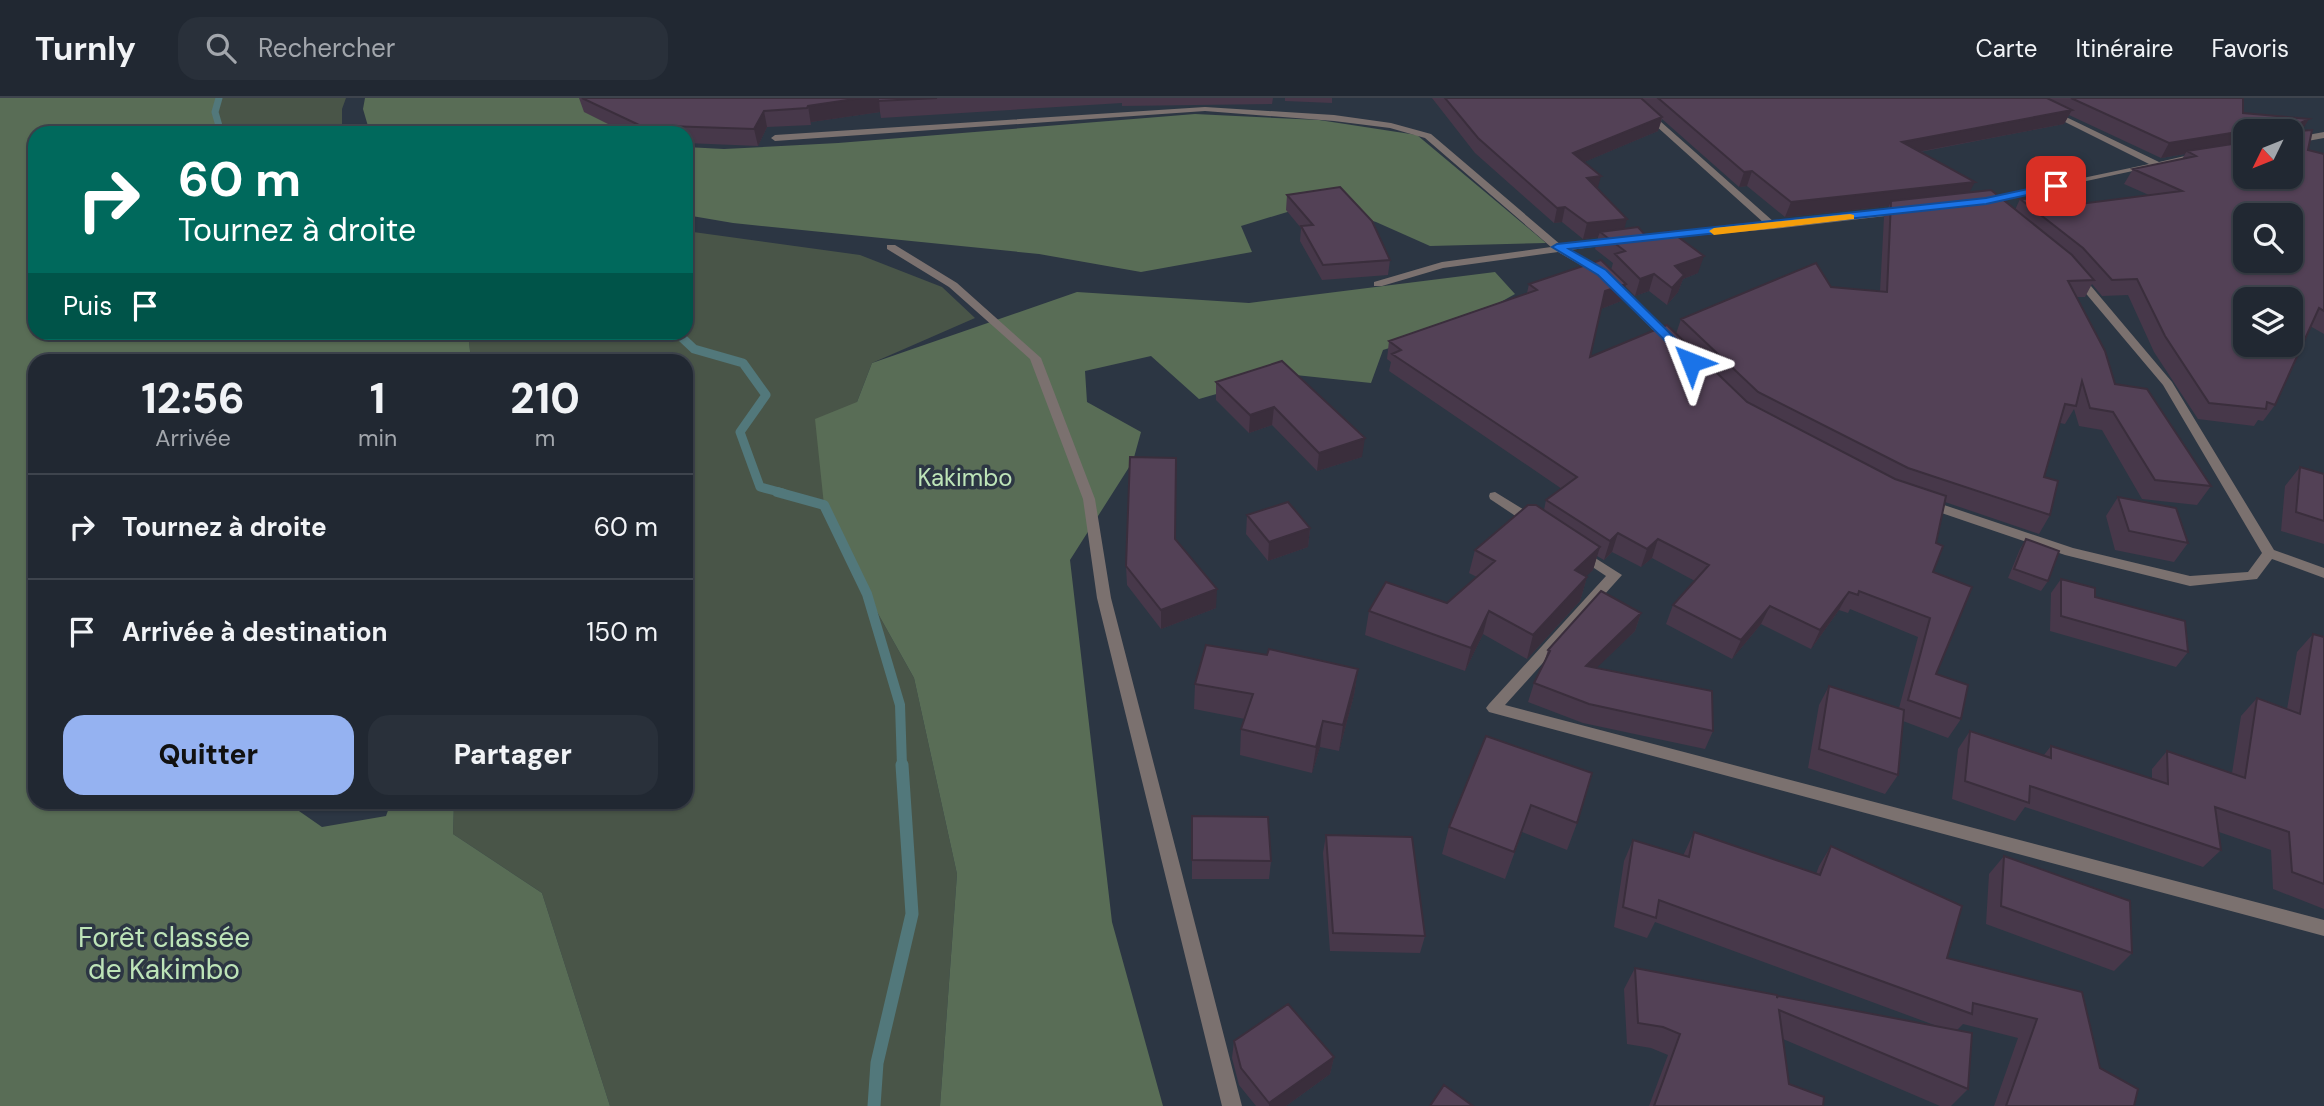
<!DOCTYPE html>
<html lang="fr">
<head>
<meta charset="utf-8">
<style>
  :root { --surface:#212832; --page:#29303a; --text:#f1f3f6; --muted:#a2a6ac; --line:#3e444d; --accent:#95b2f1 }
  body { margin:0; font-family:"DM Sans",sans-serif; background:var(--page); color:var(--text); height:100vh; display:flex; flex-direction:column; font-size:26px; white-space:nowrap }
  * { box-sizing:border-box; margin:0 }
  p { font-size:23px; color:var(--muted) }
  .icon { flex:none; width:38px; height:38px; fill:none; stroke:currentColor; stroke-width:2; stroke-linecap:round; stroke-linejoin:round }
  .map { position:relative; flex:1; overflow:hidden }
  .panel { position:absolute; left:28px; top:256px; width:665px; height:455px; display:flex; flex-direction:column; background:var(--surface); border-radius:21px; box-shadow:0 2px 5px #0004,0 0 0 2px var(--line) }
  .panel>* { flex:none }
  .top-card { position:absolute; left:28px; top:28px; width:665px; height:214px; border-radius:21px; box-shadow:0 2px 5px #0004,0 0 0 2px var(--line); background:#00695c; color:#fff; overflow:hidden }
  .needle { width:46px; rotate:227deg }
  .buttons { position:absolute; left:2233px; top:21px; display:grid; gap:14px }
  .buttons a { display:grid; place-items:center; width:70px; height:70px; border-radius:14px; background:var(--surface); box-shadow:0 2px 5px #0004,0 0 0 2px var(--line); font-size:35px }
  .pin { position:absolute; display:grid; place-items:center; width:60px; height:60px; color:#fff; margin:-30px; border-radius:14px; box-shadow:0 4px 10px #0006 }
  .me { position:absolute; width:77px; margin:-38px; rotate:315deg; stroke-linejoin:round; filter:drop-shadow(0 0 5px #0008) }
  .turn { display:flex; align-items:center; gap:24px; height:147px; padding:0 35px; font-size:32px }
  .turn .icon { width:91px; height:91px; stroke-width:2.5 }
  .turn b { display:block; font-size:49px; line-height:60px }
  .then { display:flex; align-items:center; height:66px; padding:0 35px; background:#0003; gap:14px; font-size:26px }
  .eta { display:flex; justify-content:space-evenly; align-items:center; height:119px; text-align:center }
  .eta b { font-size:42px; font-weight:800; line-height:49px }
  .button { display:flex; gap:14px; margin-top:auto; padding:14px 35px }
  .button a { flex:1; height:80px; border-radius:21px; background:var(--accent); color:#111; font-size:28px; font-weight:800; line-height:80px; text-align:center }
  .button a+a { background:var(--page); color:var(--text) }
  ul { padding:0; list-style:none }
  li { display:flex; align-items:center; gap:21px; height:105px; padding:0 35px; border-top:2px solid var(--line) }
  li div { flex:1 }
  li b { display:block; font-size:26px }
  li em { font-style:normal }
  header { display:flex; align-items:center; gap:42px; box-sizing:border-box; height:98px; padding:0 35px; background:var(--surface); border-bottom:2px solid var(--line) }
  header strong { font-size:33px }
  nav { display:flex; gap:38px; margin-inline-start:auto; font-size:24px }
  .search { width:490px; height:63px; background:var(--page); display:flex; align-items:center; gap:18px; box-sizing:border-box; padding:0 24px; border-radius:21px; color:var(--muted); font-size:26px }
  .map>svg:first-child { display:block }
</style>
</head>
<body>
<header>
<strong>Turnly</strong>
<div class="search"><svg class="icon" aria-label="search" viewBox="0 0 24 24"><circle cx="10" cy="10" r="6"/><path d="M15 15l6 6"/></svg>Rechercher</div>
<nav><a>Carte</a><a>Itinéraire</a><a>Favoris</a></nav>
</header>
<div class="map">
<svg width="2324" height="1008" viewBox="0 0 2324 1008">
  <rect width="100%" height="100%" fill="#2c3643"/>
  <path fill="#495548" d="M219,0H346L342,11V35H221L215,14Z
    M686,133L860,157L942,189L975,220L872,265L857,304L867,496L914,580L957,776L940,1008H610L542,795L453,736L454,704H686V262H471L468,235L686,234Z"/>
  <path fill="#596d56" d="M0,0H219L215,14L221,35H35V234L468,235L471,262H35V704H286L322,729L386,718L391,704H454L453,736L542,795L610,1008H0Z
    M365,0H682L600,33L603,35H370L363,11Z
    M1195,16L1319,22L1417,37L1546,145L1430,148L1376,124L1317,105L1241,128L1252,154L1141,174L1039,156L733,125L686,117V49L724,51L838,45Z
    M1495,174L1515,196L1456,229L1383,252L1371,285L1286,276L1199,301L1151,258L1085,273L1087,304L1141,334L1133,363L1070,462L1112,824L1163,1008H940L957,776L914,580L867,496L824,407L815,321L857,304L872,265L1077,194L1249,205Z"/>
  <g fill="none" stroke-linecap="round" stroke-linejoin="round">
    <path stroke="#52787b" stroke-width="7" d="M219,0L215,14L221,35"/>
    <path stroke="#52787b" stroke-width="9" d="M676,234L694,251L743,265L766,297L740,334L760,389L783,395"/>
    <path stroke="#52787b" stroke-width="10" d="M777,394L824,407L867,496L900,607L902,668"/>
    <path stroke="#52787b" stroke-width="13" d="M874,1008L877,965L912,816L902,667"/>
    <path fill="#7b716f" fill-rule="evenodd" d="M1625,0H1634L1774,124L1903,110L1908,113L1903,116L1773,131L1656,141L1654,139L1659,136L1764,125Z
      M2017,0H2027L2159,64L2189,57L2193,60L1980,106V102L1983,101L2149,66Z
      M1205,9L1334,17L1391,25L1431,36L1561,147L1617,141L1619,143L1614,146L1570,152L1606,173L1675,243L1674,245H1666L1598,177L1558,154L1443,170L1382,188H1374V184L1442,164L1551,149L1425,40L1390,30L1334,23L1205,13L775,43L771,40L775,37Z
      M2324,34V40L2291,46V40Z
      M887,147H895L957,185L1041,260L1095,401L1111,500L1242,1008H1222L1097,500L1083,401L1030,261L949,189L887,151Z
      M2076,174L2080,175L2172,284L2274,452L2324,470V480L2272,461L2257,481L2190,488L2065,457L1921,408L1920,405L1926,401L2073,450L2190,478L2248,474L2262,455L2163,287L2072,179L2071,177Z
      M1495,394L1539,421L1541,424L1539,427H1529L1490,401L1489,398L1490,395Z
      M1581,451L1622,477L1505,607L2324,822V838L1489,614L1486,610L1489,606L1606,478L1576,458L1574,455L1576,452Z"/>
  </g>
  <path fill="#47384a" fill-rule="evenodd" d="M579,0H1273L1272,6L1122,8V5L881,20L880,14L811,24V27L767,29L758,48L686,45V35H626L584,14Z
    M1285,0H1332V5L1285,3Z
    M1432,0H2243V15L2301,33L2308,52L2324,56V236L2310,228L2275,307L2263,323L2258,322L2254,328L2198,321L2154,254L2128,197L2102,198L2092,186L2085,199H2076L2115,286L2211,388L2197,407L2142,401L2102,332L2079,328L2074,311L2065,326L2060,325L2044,379L2050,417L2039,436L1945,404L1936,445L1933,474L1936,576L1961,621L1948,640L1903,623L1898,677L1885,696L1808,670L1819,607L1829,588L1899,610L1918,539L1850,511L1848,515L1839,512L1811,551L1761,526L1732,561L1666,526L1673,507L1695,483L1652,460L1641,469L1612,454L1604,462L1597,458L1593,472L1586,478L1587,479L1580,503L1527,561L1483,536L1465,573L1365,537L1369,513L1447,505L1477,479L1469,475L1475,452L1544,412L1546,402L1562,391L1389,273L1391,264L1387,261L1389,243L1527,195L1529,186L1611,172L1613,165L1595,151L1598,139L1583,141L1562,124L1554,125L1475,55ZM2069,17L2161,60L2185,56L2182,61L2133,71L2124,86L2149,97L2064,108L2020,101L2015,112L1970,95L1920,54L2064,26ZM1662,21L1739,89L1747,88L1785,119L1889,108L1884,119L1880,194L1831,189L1681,221L1676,236L1590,259L1601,211L1621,203L1625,188L1635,198L1649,193L1667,207L1678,194L1683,181L1698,175L1646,138L1625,131L1598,90L1584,64L1658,33ZM2245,33H2291L2245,79Z
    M1287,97L1390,162L1388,177L1322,182L1300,143L1301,130L1286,112Z
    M1282,263L1362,359L1317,373L1272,327L1249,335L1216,302V284Z
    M2300,369L2324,376V446L2281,433L2285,388Z
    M2118,399L2188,445L2174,464L2115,452L2106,418Z
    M1247,417L1310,430L1308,449L1268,463L1246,436Z
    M1175,441L1216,510L1161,531L1127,487L1126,468Z
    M2026,441L2048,483L2041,493L2008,480L2020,451Z
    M2061,481L2188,554L2176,569L2050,533L2051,495Z
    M1641,515L1635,533L1596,570L1713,633L1705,651L1583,625L1528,604L1534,585L1543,568L1548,552Z
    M2313,536L2324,539V811L2273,791L2271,752L2219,734L2221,752L2203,769L2025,709L2015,723L1952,701L1958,651L1970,633L2044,657L2051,648L2152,681V671L2167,653L2232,675L2241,618L2257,600L2287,611L2297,554Z
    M1267,557L1358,571L1354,597L1339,653L1320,649L1312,675L1240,657L1241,631L1245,621L1194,611L1195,586Z
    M1486,638L1577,725L1567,752L1522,734L1505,781L1442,756L1449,729Z
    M1192,718L1271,763L1269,781H1192Z
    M1694,734L1816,776L1819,768L1831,748L1947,860L2082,894L2100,970L2134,1008H1994L2018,940L1963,926L1957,932L1968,991L1951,1008H1940L1783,941L1789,986L1823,1008H1649L1668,957L1651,950L1627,946L1624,891L1635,870L1777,899L1937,928L1655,824L1647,840L1614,829L1624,763L1633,742L1683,758Z
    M1326,737L1425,838L1420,855L1330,853L1323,755Z
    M2004,758L2132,855L2114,873L1986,826L1989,776Z
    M1234,943L1334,959L1330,976L1286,1008H1256L1239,987L1232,960Z"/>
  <path fill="#3a2e3c" d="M861,0H879L880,14L811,24V27L808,8Z
    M2072,12L2064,26L1896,58L1902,44Z
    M764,13L767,29L758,48L754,31Z
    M1662,19L1658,33L1570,70L1573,55Z
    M2309,21L2300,36L2291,39L2298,26Z
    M2256,31L2255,33H2245V46L2187,53L2185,56L2161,60L2169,45Z
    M1752,73L1747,88L1739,89L1744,74Z
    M1601,78L1597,93L1587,80Z
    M1975,84L1967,99L1891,103L1889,108L1785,119L1791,104Z
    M1565,109L1562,124L1554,125L1557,110Z
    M1627,121L1623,136L1600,134L1598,139L1583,141L1587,125Z
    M1704,158L1698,175L1683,181L1678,194L1667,207L1672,190L1675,168Z
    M1654,176L1649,193L1635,198L1640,181Z
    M1626,186L1621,203L1601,211L1605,193Z
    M1274,309L1272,327L1249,335L1250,317Z
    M1365,340L1362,359L1317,373L1319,355Z
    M1310,430L1308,449L1268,463L1269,444Z
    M1618,435L1612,454L1604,462L1610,443Z
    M1658,441L1652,460L1641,469L1647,451Z
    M1600,449L1593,472L1567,496L1575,472Z
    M1587,479L1580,503L1527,561L1533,537Z
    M1217,491L1216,510L1161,531V512Z
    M1849,494L1839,512L1811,551L1820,532Z
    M1770,508L1761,526L1732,561L1741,542Z
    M1489,513L1483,536L1465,573L1471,550Z
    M1641,515L1635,533L1580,586L1586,568Z
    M1358,571L1354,597L1339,653L1343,627Z
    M1323,623L1320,649L1312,675L1316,649Z
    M1334,959L1330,976L1286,1008H1269V1005Z"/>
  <path fill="#534156" stroke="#3a2e3c" stroke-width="2" fill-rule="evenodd" d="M582,0H861L808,8L807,10L764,13L754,31L639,27Z
    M878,0H937L878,3Z
    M1445,0H1641L1662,19L1573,55L1601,78L1587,80L1627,121L1587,125L1565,109L1557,110L1478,40Z
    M1658,0H2047L2072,12L1902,44L1975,84L1791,104L1752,73L1744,74Z
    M2071,0H2243V15L2309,21L2298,26L2299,33L2312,32L2308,52L2324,56V213L2319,210L2275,307L2267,304L2266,311L2209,305L2165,238L2137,181L2112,182L2083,150L2020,101L2054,100L2064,108L2182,93L2133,71L2196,58L2187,53L2245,44V79H2291V33H2255L2256,31L2169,45ZM2245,117H2291V163H2245ZM2245,201H2291V247H2245Z
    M1340,89L1372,123L1390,162L1323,167L1301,128L1313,127L1287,97Z
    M1991,92L2072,157L2094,182L2068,183L2105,253L2115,286L2147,291L2211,388L2155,382L2113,314L2090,310L2082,283L2076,308L2065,306L2044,379L2058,383L2050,417L1908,370L1758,294L1681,221L1816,165L1831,189L1887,194L1891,103Z
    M1638,129L1646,138L1670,133L1704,158L1675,168L1684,177L1672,190L1654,176L1640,181L1615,156L1625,153L1600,134Z
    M1601,162L1626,186L1605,193L1590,259L1667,227L1747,304L1895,381L1946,398L1936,445L1943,448L1933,474L1972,489L1936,576L1968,587L1961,621L1908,602L1930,520L1859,493L1858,497L1849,494L1820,532L1770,508L1741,542L1673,507L1709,467L1658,441L1647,451L1618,435L1610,443L1546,402L1577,379L1392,256L1401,252L1389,243L1537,192L1529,186Z
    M1282,263L1365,340L1319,355L1274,309L1250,317L1216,284Z
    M1130,359L1176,360L1175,441L1217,491L1161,512L1126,468Z
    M2300,369L2324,376V423L2296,414Z
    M2118,399L2176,410L2188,445L2129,433Z
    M1288,404L1310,430L1269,444L1247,417Z
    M1528,407H1536L1600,449L1575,472L1587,479L1533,537L1489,513L1471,550L1369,513L1386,484L1447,505L1495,463L1475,452Z
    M2026,441L2059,453L2048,483L2014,471Z
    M2061,481L2095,490V499L2185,523L2188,554L2061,518Z
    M1601,493L1641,515L1586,568L1712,593L1713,633L1589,606L1534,585L1550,553L1548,552Z
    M2313,536L2324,539V786L2292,774L2289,734L2215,709L2221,752L2030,688L2029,705L1965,683L1970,633L2051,660V648L2168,686L2167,653L2245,680L2257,600L2300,616Z
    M1206,547L1267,557L1269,551L1358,571L1343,627L1323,623L1316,649L1241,631L1253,596L1195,586Z
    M1829,588L1904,612L1898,677L1819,651Z
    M1486,638L1592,675L1577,725L1531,707L1514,754L1449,729Z
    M1192,718L1268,719L1271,763L1192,762Z
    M1694,734L1820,777L1831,748L1962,808L1947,860L2082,894L2100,970L2138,991L2134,1008H2006L2037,921L1973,905L1972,916L1659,802L1656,820L1623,809L1633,742L1689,759Z
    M1326,737L1412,739L1425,838L1333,835Z
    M2004,758L2130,803L2132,855L2001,808Z
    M1635,870L1777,897V900L1778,898L1972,935L1968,991L1779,912L1789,986L1824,999L1823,1008H1654L1680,936L1663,929L1638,925Z
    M1288,906L1334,959L1269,1005L1241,970L1234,943Z
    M1444,987L1473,1008H1430Z"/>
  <path fill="#1a73e8" stroke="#114b97" stroke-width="2" d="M2056,85L2061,88L2059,90L1986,106L1569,151L1606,172L1696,261L1698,264L1691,268L1598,177L1552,149L1557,146L1986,100Z"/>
  <path fill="#f59e0b" d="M1850,116L1854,117V121L1714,137L1709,133L1714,130Z"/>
  <g text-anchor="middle" stroke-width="7" stroke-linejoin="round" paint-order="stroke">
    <g font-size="24" fill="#bde4b8" stroke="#2c3643">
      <text x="965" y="388">Kakimbo</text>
    </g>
    <g font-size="28" fill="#bde4b8" stroke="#2c3643">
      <text x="164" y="849">Forêt classée<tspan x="164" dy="32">de Kakimbo</tspan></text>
    </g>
  </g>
</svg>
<div class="buttons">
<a><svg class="needle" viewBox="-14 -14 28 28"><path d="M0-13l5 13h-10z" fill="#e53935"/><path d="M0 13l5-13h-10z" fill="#a2a6ac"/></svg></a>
<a><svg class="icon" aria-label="search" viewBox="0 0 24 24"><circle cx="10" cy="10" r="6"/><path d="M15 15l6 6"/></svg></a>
<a><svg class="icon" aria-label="layers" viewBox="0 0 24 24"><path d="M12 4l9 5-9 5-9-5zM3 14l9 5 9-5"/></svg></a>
</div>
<div class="pin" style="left:2056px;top:88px;background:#d93025"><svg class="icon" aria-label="arrive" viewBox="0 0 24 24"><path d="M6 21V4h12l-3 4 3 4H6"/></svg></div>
<svg class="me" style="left:1691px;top:264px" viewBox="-20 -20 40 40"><path d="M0-17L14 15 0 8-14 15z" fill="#1a73e8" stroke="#fff" stroke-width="4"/></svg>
<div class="top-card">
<div class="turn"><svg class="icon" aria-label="right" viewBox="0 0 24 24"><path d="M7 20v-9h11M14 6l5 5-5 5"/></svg><div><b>60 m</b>Tournez à droite</div></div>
<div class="then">Puis<svg class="icon" aria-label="arrive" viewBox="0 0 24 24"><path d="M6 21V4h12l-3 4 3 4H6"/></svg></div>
</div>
<section class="panel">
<div class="eta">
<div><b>12:56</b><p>Arrivée</p></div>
<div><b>1</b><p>min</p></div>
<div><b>210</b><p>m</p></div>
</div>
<ul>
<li><svg class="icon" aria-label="right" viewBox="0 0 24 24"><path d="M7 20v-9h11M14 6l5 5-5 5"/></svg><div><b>Tournez à droite</b></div><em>60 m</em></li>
<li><svg class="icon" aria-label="arrive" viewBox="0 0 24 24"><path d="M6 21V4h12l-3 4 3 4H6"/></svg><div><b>Arrivée à destination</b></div><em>150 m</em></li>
</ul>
<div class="button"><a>Quitter</a><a>Partager</a></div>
</section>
</div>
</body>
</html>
